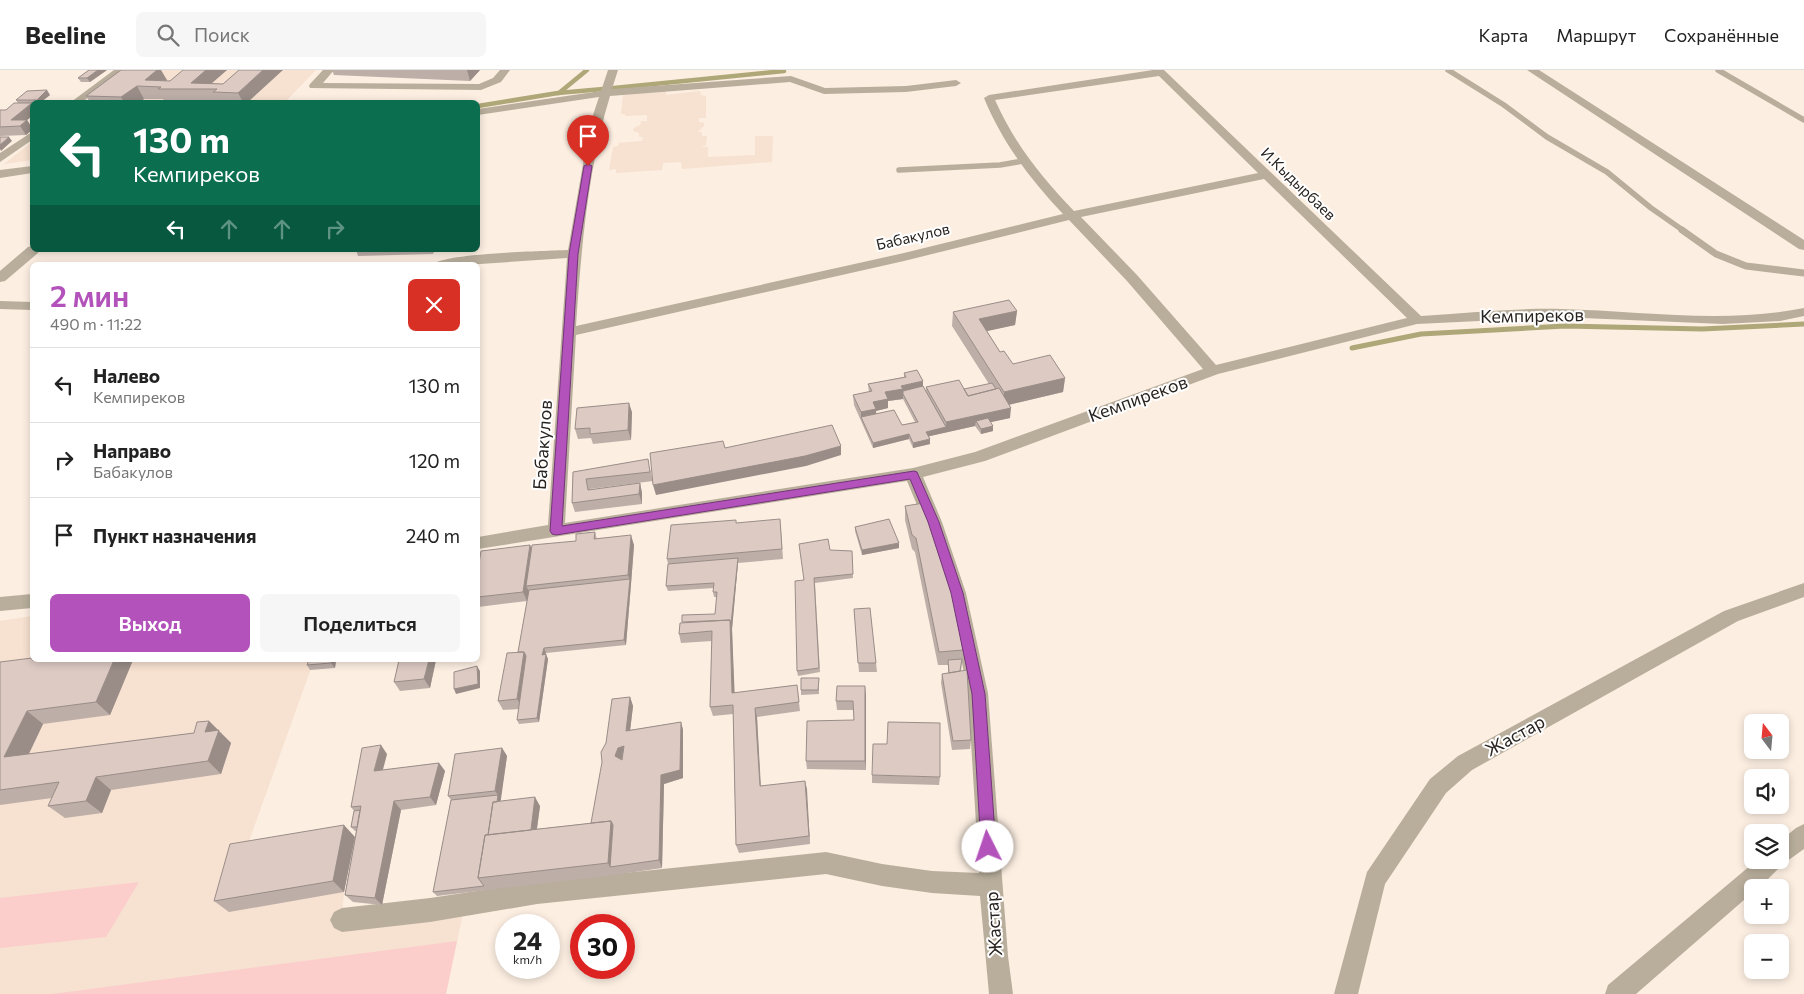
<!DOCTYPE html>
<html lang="ru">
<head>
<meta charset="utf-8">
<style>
  :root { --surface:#fff; --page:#f6f6f6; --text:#222; --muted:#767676; --line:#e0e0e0; --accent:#b252ba }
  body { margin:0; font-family:Commissioner,sans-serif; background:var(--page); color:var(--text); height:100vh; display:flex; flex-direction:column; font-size:19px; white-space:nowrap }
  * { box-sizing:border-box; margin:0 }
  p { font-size:16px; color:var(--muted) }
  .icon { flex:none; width:28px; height:28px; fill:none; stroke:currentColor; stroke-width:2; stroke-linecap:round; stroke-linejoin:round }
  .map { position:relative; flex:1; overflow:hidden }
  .sheet { position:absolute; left:30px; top:192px; width:450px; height:400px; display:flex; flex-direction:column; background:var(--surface); border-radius:8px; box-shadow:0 2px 8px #0003 }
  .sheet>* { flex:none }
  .top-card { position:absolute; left:30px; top:30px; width:450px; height:152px; border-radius:8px; box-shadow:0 2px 8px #0003; background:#0b6e4f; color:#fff; overflow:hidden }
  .needle { width:32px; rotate:344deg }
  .buttons { position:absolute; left:1744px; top:644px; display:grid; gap:10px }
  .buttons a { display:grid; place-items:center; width:45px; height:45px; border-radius:8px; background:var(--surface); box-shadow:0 2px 8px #0003; font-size:25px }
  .speed { position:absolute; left:495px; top:844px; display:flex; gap:10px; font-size:25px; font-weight:700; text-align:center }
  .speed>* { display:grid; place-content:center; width:65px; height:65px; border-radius:50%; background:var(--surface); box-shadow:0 2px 8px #0003; line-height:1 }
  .speed small { font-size:12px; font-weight:400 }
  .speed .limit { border:8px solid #d22; background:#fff; color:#111 }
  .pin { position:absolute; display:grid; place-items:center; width:42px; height:42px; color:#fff; margin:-51px -21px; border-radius:50% 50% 50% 0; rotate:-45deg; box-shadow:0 0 5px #0007 }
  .pin .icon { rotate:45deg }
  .me { position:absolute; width:55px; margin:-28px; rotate:356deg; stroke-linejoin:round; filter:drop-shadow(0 0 4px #0008) }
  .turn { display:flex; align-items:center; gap:18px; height:105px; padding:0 20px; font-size:22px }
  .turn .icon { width:65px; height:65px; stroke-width:2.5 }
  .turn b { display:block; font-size:35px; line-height:42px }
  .lanes { display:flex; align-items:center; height:48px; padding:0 20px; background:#0003; justify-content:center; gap:25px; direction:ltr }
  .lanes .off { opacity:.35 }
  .round { display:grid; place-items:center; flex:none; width:52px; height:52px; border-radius:8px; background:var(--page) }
  .overview { display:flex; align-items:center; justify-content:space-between; height:85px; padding:0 20px }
  h1 { font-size:30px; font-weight:600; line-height:38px; color:var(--accent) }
  .action { display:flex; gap:10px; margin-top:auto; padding:10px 20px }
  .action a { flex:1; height:58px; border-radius:8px; background:var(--accent); color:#fff; font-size:20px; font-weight:600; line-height:58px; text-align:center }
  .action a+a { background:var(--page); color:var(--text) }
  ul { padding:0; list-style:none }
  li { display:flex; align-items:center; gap:15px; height:75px; padding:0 20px; border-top:1px solid var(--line) }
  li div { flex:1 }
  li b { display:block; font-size:19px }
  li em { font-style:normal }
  header { display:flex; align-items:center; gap:30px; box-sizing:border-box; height:70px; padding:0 25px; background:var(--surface); border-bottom:1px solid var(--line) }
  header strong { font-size:24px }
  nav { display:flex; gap:28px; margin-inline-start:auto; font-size:18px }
  .search { width:350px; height:45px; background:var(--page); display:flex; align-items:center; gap:12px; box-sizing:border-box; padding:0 18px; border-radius:8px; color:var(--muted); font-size:19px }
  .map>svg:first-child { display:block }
</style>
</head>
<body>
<header>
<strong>Beeline</strong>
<div class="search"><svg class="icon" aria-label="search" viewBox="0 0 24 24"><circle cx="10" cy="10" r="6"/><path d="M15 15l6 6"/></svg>Поиск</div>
<nav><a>Карта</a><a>Маршрут</a><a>Сохранённые</a></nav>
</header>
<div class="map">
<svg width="1804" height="924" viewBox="0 0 1804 924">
  <rect width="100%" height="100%" fill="#fceee1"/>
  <path fill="#f7e1d0" d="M126,0H316L285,32H84Z
    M666,18V25L700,21L701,25L706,26V48H699V52L704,53V56L698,62H702V66H707L706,75L701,77H708V87L755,85V66H773L772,92L682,99L681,92L663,93L662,100L616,103V99L609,100L613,77L618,76L619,73L642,71L643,67H639V63L633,61L634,58L640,55L641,51H647V45L625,46V44H621L623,25Z
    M32,72V90L4,94Z
    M32,546V590H314L244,785L355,767L344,822L341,858L463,843L446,924H0V551Z"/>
  <path fill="#fbcecb" d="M139,812L106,867L0,878V828Z
    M457,871L446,924H52Z"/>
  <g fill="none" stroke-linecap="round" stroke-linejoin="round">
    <path stroke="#aea778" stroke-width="4.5" d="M614,18L784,1
      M559,23L587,0
      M478,36L558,23L603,19"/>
    <path stroke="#aea778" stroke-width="5" d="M1352,278L1421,264L1565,256L1702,259L1804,254"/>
    <path stroke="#b9ae9c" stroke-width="5.5" d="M1448,0L1504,35L1547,67L1607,102L1651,138L1684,161
      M1718,0L1804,50
      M899,100L1000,95L1023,91"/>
    <path stroke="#b9ae9c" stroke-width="7" d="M1682,160L1716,184L1746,196L1804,203"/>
    <path fill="#b9ae9c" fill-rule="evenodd" d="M114,0H126L82,32H71Z
      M323,0H334L323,13L479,14L493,8L500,0H510L501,12L481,20L310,18L309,16L310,14Z
      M608,0H618L612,19L791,6L825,18L906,16L956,10L961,13L956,16L906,22L824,24L790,12L610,26C588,98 581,181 576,256L904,183L1063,144C1030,109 1002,72 984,28L989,25L1153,0H1164L1421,246C1467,243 1515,238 1561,239C1641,241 1725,254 1804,238V246L1780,251L1723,254L1559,247L1417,254L1218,304L985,391L923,407L942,452L966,523L988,623L1008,886L1013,924H989L980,826L932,823L882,816L826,804L537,834L430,852L342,862L334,858L330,850L334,842L342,838L430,828L537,812L826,782L882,794L932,801L979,803L968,623L948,523L924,452L907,411L478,479V467L548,455L567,188L465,195H432C442,183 547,181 568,180L590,54L599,27L478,45V39L601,21ZM1159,6L1258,103L1074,141C1042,108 1014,73 995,30ZM1264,109L1407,248L1216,295L1137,205L1081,147ZM1069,150L1127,211L1203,299L975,382L913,398L565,453L576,265L904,191Z
      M1527,0H1539L1804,170V180L1799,179Z
      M32,62V70L0,92V83Z
      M32,96V103L0,108V100Z
      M32,176V180H40L38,183L5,211L0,212V201L28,177Z
      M0,231L32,232V240L0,239Z
      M1804,513V527L1738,551L1472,700L1446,723L1385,814L1358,924H1334L1367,802L1430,709L1458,686L1724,541Z
      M32,524V538L0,541V527Z
      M1804,754V779L1783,794L1759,818H1752V823L1636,924H1605L1608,915L1757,790H1780V771L1796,758Z"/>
  </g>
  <path fill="#bdaea8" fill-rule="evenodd" d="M89,0H107L90,12H81L78,8Z
    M183,0H227L212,13L223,14L239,0L248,32H218L217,31L165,32L163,29H144L139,32H90L86,26L167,10L166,11H170Z
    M332,0H480L470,11L334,5Z
    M50,25L41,32H32V46L27,50L32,58V60L26,65L0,66V40H6L18,33L16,30Z
    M356,180H435L433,184L358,186Z
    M1017,241L1015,255L987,261L1000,282L1013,294L1065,308L1063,322L1009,335L1010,348L990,352L993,356V361L981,364L975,356L929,366L930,374L913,378L909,369L873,378L854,335L853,325L869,322L868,314L904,307V303L923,316L926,322V317L964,319L989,314L952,256L953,242ZM903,329L915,352L902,355L876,344V341L888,338V331Z
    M632,342L631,370L593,374L591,368L578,369L575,359Z
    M650,399L653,411L590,419V420L640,413L642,423V434L575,442L572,433L573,402Z
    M905,436L963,580L961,601L971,670L970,679L952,680L941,613L942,604L948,603V595H938L915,482L912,479L905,450Z
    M737,453L781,459L783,489L738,493L732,559L734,623L797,615L800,641L757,647L761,716L805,711L810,774L739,783L736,775L733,644L713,646L710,637L712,571L681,573L679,564L715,544L717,527H714L713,522L714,518L668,521L666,516L668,494L667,489Z
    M855,457L899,478L862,485L855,461Z
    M595,462L597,469L634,475L631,514L626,575L546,583L545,584L548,589L539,652L519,654L517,650L519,639L503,640L498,631L518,582L527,531L478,537V499L530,475L532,479L576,471Z
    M852,481L853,508L815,513L820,602L798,606L797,601L804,510Z
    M854,539L876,593L877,602H859Z
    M133,590L110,645L43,654L29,684L194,663L209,651L231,673L221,704L111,720L102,743L65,748L48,736L52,728L0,735V592Z
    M336,590L335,598L310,600L307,595Z
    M399,590H436L430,618L400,621L394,612Z
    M819,608V624L801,625V620Z
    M865,616L866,700L807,699L806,691L854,650L853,640H837L836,631Z
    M630,627L633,636L630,660L681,652L683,660V708L664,714L662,798L614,805L437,826L433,822L451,730L448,726L502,678L507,686L500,732L540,736L537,759L591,753Z
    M387,684L383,700L439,693L445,701L436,735L401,740L382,835L353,832L345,825L356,761H355L351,757L354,741L351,737Z
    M872,705L940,707L939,715L872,713Z
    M355,767L344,822L229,842L214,831Z"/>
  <path fill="#9a8d88" d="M98,0H107L90,12L87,8Z
    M157,0H161L167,10L159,16L145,10Z
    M206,0H227L205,19L191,13Z
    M263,0H283L248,32H243L238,23Z
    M467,0H480L470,11Z
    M137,16L144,29L139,32H124L121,27Z
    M47,20L50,25L41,32H39L37,30Z
    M32,33V46L27,50L32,58V60L26,65L20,56L11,50Z
    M9,67L12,71L1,81L0,79V75Z
    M1017,241L1015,255L978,263L979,249Z
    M1065,308L1063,322L1003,336L1004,322Z
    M923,311V321L903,324V329L888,331V338L876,341L877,349L861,347V342L885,322L901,316Z
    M629,333L632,342L631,370L628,360Z
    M1011,338L1010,348L978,355L976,351L975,356L926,367V362L946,357V352Z
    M993,356V361L981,364V359Z
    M909,364V369L873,378V373Z
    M930,369V374L913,378V373Z
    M841,376V385L806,396L656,425L653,415Z
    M640,413L642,423V434L639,424Z
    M631,465L634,475L631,514L628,505Z
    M899,473V478L862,485V480Z
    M530,475L534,485L526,516L529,521L527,531L523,522Z
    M738,488V493L732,559L735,632L732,623L730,550Z
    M630,509L631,514L626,575L624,570Z
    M544,578L546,583L544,589L542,585Z
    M524,582L529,591L522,638L517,629Z
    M546,584L548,589L539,652L537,648Z
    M114,590H133L110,645L96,632Z
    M332,590H336L335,598L331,593Z
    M429,590H436L430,618L424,609Z
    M477,596L480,601V618L456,624L454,619Z
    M865,616L866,625V700L865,691Z
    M630,627L633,636L629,670L626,661Z
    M755,638L757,647L761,725L760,716Z
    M27,641L43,654L21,700L4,687Z
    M209,651L231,673L221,704L208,691L205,662Z
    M681,652L683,660V708L664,714L662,798L659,790L661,705Z
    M381,675L387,684L380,709L374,701Z
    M624,676L622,687L619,695L615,686L618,678Z
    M502,678L507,686L501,729L495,721Z
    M439,693L445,701L436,735L430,727Z
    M96,707L111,720L102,743L86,731Z
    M805,711L807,719L810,774L809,766Z
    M498,725L501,729L495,768L491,769Z
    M535,727L540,736L535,772L530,764Z
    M394,731L401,740L382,835L375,828Z
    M611,751L617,763L610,797L608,793Z
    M344,755L355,767L344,822L333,811Z"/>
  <path fill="#dccac3" stroke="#9a8d88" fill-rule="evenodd" d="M89,0H98L87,8H78Z
    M121,0H157L145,10L170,11L183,0H206L191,13L223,14L239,0H263L238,23L213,22L217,19H158L161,17L137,16L121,27L86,26Z
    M47,20L37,30H16L27,21Z
    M14,33H32L11,50H27L20,56L0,57V40H6Z
    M0,67H9L0,75Z
    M1009,230L1017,241L979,249L1000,282L1004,281L1013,294L1050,285L1065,308L1004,322L953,242Z
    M917,300L923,311L901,316L903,319L885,322L888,329L873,332L876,339L861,342L853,325L872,321L868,314L906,307L904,303Z
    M959,310L968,326L999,318L1011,338L946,352L926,317Z
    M992,313L996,319L968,326L964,319Z
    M923,316L946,357L926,362L930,369L913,373L909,364L873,373L861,347L894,340L902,355L918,352L903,324V321Z
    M629,333L628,360L590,364V358L575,359L577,338Z
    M988,348L993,356L981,359L976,351Z
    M832,355L841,376L805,386L653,415L650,383L723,371L725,378Z
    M648,389L650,402L586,409L588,420L640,413L639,424L572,433L573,402Z
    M924,433L933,454L951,514L963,580L939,582L916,468L912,465L905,436Z
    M780,449L782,479L667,489L671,455L736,450V453Z
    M889,449L899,473L862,480L855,457Z
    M595,462L594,469L631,465L628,505L526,516L532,475L576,471V464Z
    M828,469L830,480L852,481L853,504L814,508L819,598L797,601L795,511L804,510L799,474Z
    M530,475L523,522L478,527V499L481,481Z
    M738,488L731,554L730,550L682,552V545L715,544L717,522H713L714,513L666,516L668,494Z
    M630,509L624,570L544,578L542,585L546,584L537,648L517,650L526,586L524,582H518L529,520Z
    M870,538L876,593H858L854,539Z
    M730,550L732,623L797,615L799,632L755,638L760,716L805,711L809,766L736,775L733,635L710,637L712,561L679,564L680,553Z
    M524,582L517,629L498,631L507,583Z
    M32,588V590H114L96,632L27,641L4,687L194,663L197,652L209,651L205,662L219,660L208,691L96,707L86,731L48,736L59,712L0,720V592Z
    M962,589L960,601L949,603L948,590Z
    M309,590H332L331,593L307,595Z
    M399,590H429L424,609L394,612Z
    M477,596L478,614L454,619V602Z
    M967,600L971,670L953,671L942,604Z
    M801,608H819L818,620H801Z
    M837,616H865V691H806L807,651L854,650L853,631H836Z
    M630,627L626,661L681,652L680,700L661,705L659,790L610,797L613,755L611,751L591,753L602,692L601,682L606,673L612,629ZM624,676L622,690L615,686L618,678Z
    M888,652L940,653V707L872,705L873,674H887Z
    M381,675L374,701L439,693L430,727L394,731L375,828L345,825L361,736L351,737L362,678Z
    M502,678L495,721L448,726L455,684Z
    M498,725L497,732H493L488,765H485L478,808L484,816L433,822L451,730Z
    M535,727L531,760L488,765L493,732Z
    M360,740L357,757H351L354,741Z
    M611,751L608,793L478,808L485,765Z
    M344,755L333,811L214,831L230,774Z"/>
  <path fill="#b252ba" stroke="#743579" d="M588,94L592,96L578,184L562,456L914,401L917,402L939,452L963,523L985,624L996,777L994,782L988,784L983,782L981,777L972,624L951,523L928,452L910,409L556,465L552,464L550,461L569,184L584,96Z"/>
  <g text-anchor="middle" stroke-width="4" stroke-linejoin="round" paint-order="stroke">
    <g font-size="15" fill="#29231f" stroke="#fff">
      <text transform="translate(1298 114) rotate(44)" y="5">И.Кыдырбаев</text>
      <text transform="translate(913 167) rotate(-13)" y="5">Бабакулов</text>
    </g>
    <g font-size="18" fill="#29231f" stroke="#fff">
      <text transform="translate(1532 246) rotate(-1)" y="6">Кемпиреков</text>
      <text transform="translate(1138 329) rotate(-20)" y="6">Кемпиреков</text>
      <text transform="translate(543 375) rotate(-86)" y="6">Бабакулов</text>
      <text transform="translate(1515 666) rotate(-29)" y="6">Жастар</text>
      <text transform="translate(994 854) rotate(-94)" y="6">Жастар</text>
    </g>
  </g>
</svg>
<div class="buttons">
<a><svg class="needle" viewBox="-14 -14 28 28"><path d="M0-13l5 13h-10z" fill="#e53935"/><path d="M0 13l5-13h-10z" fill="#767676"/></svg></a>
<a><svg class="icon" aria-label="sound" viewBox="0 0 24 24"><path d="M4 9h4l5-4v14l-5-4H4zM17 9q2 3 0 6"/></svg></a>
<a><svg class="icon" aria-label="layers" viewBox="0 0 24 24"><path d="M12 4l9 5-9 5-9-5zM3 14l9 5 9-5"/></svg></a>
<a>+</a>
<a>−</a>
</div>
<div class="speed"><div>24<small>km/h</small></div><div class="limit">30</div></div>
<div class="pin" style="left:588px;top:96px;background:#d93025"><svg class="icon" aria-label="arrive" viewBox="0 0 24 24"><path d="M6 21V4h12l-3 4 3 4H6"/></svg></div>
<svg class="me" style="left:988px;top:777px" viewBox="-20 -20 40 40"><circle r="19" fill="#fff"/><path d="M0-13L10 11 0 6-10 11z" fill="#b252ba"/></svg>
<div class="top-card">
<div class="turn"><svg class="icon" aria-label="left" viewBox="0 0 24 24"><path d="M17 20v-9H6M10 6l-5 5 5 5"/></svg><div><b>130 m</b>Кемпиреков</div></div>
<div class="lanes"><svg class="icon" aria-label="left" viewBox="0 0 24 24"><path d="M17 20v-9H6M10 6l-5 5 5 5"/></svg><svg class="icon off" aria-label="ahead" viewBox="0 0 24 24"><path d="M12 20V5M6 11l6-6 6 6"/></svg><svg class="icon off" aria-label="ahead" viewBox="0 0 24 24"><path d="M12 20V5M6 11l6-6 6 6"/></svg><svg class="icon off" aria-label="right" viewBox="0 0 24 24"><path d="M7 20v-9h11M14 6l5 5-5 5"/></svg></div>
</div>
<section class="sheet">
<div class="overview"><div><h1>2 мин</h1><p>490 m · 11:22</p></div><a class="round" style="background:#d93025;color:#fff"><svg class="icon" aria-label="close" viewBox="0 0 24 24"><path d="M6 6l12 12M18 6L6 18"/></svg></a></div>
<ul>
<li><svg class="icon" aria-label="left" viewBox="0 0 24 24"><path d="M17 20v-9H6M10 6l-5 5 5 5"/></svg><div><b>Налево</b><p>Кемпиреков</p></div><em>130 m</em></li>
<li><svg class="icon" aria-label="right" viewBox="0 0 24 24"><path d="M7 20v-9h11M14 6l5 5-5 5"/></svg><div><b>Направо</b><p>Бабакулов</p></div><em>120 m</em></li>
<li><svg class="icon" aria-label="arrive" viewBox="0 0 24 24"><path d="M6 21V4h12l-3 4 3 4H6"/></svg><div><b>Пункт назначения</b></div><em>240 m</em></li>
</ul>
<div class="action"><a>Выход</a><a>Поделиться</a></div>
</section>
</div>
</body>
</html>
